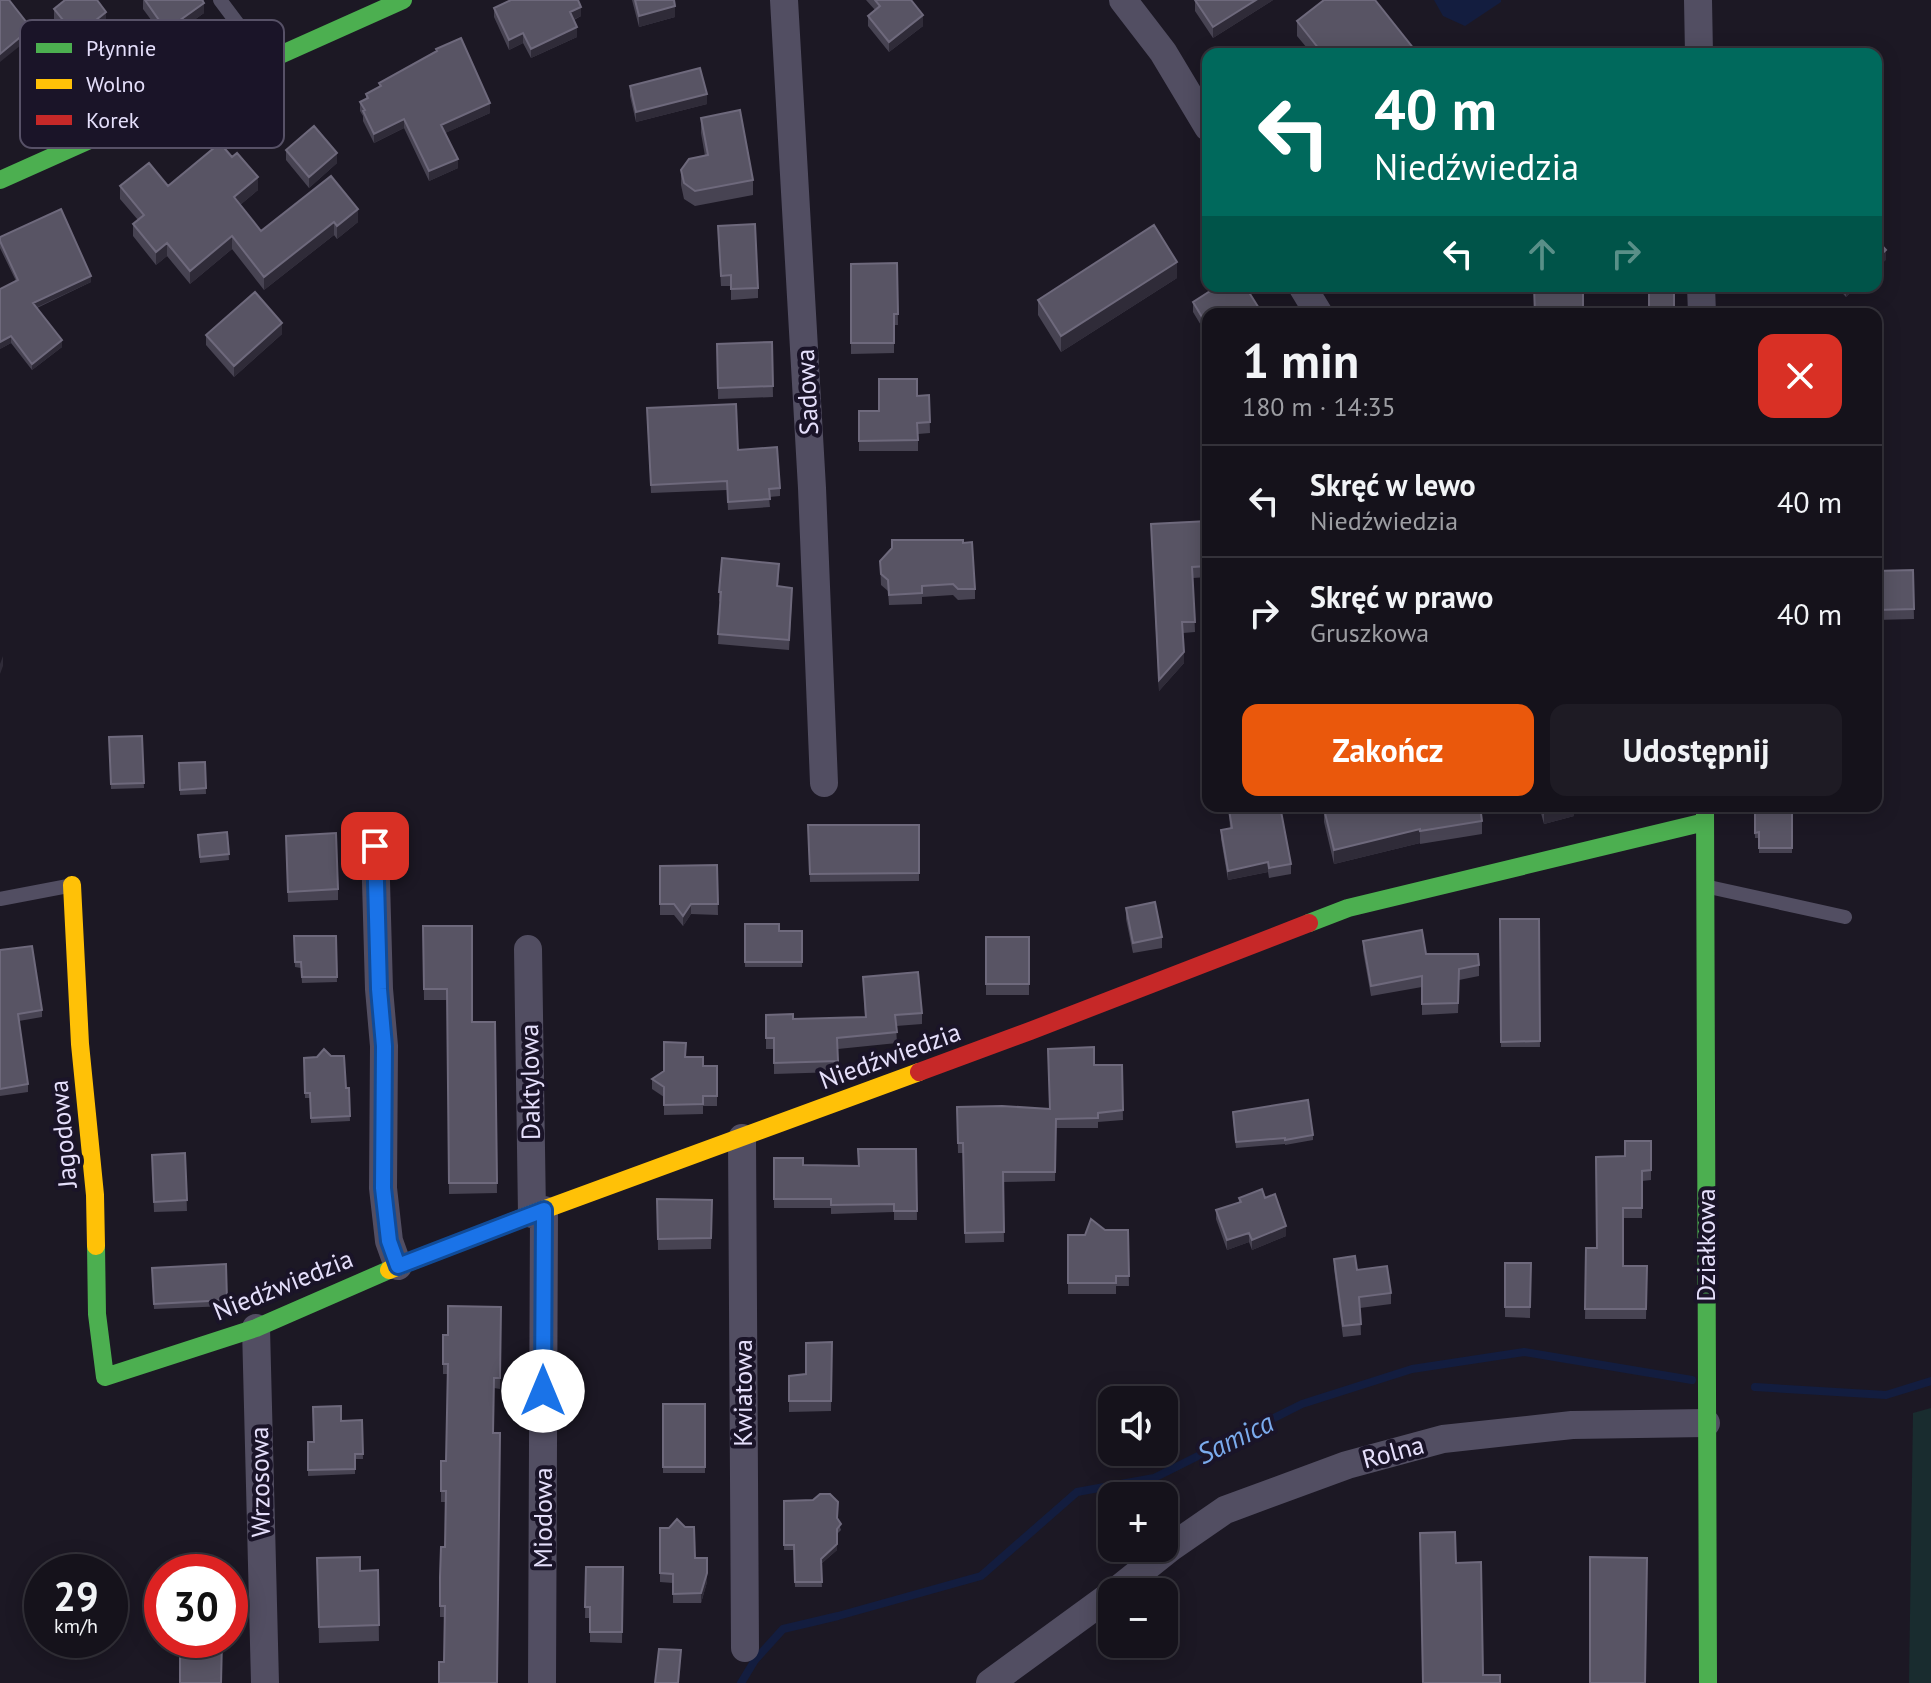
<!DOCTYPE html>
<html lang="pl">
<head>
<meta charset="utf-8">
<style>
  :root { --surface:#15121b; --page:#1e1b24; --text:#f1f3f6; --muted:#9d9ea3; --line:#34323a; --accent:#ea580c }
  body { margin:0; font-family:"PT Sans",sans-serif; background:var(--page); color:var(--text); height:100vh; display:flex; flex-direction:column; font-size:30px; white-space:nowrap }
  * { box-sizing:border-box; margin:0 }
  p { font-size:26px; color:var(--muted) }
  .icon { flex:none; width:44px; height:44px; fill:none; stroke:currentColor; stroke-width:2; stroke-linecap:round; stroke-linejoin:round }
  .map { position:relative; flex:1; overflow:hidden }
  .details { position:absolute; left:1202px; top:308px; width:680px; height:504px; display:flex; flex-direction:column; background:var(--surface); border-radius:16px; box-shadow:0 4px 20px #0003,0 0 0 2px var(--line) }
  .details>* { flex:none }
  .hud { position:absolute; left:1202px; top:48px; width:680px; height:244px; border-radius:16px; box-shadow:0 4px 20px #0003,0 0 0 2px var(--line); background:#00695c; color:#fff; overflow:hidden }
  .tools { position:absolute; left:1098px; top:1386px; display:grid; gap:16px }
  .tools a { display:grid; place-items:center; width:80px; height:80px; border-radius:16px; background:var(--surface); box-shadow:0 4px 20px #0003,0 0 0 2px var(--line); font-size:40px }
  .speed { position:absolute; left:24px; top:1554px; display:flex; gap:16px; font-size:40px; font-weight:700; text-align:center }
  .speed>* { display:grid; place-content:center; width:104px; height:104px; border-radius:50%; background:var(--surface); box-shadow:0 4px 20px #0003,0 0 0 2px var(--line); line-height:1 }
  .speed small { font-size:20px; font-weight:400 }
  .speed .limit { border:12px solid #d22; background:#fff; color:#111 }
  .pin { position:absolute; display:grid; place-items:center; width:68px; height:68px; color:#fff; margin:-34px; border-radius:16px; box-shadow:0 4px 12px #0006 }
  .me { position:absolute; width:88px; margin:-44px; rotate:0deg; stroke-linejoin:round; filter:drop-shadow(0 0 6px #0008) }
  .turn { display:flex; align-items:center; gap:28px; height:168px; padding:0 40px; font-size:36px }
  .turn .icon { width:104px; height:104px; stroke-width:2.5 }
  .turn b { display:block; font-size:56px; line-height:68px }
  .lanes { display:flex; align-items:center; height:76px; padding:0 40px; background:#0003; justify-content:center; gap:40px; direction:ltr }
  .lanes .off { opacity:.35 }
  .round { display:grid; place-items:center; flex:none; width:84px; height:84px; border-radius:16px; background:var(--page) }
  .head { display:flex; align-items:center; justify-content:space-between; height:136px; padding:0 40px }
  h1 { font-size:48px; font-weight:700; line-height:60px }
  .cta { display:flex; gap:16px; margin-top:auto; padding:16px 40px }
  .cta a { flex:1; height:92px; border-radius:16px; background:var(--accent); color:#fff; font-size:32px; font-weight:700; line-height:92px; text-align:center }
  .cta a+a { background:var(--page); color:var(--text) }
  ul { padding:0; list-style:none }
  li { display:flex; align-items:center; gap:24px; height:112px; padding:0 40px; border-top:2px solid var(--line) }
  li div { flex:1 }
  li b { display:block; font-size:30px }
  li em { font-style:normal }
  .map>svg:first-child { display:block }
</style>
</head>
<body>
<div class="map">
<svg width="1931" height="1683" viewBox="0 0 1931 1683">
  <rect width="100%" height="100%" fill="#1c1824"/>
  <path fill="#192c2f" d="M1931,1408V1683H1909L1913,1413Z"/>
  <path fill="#131d3f" d="M1434,0H1501V2L1465,26L1443,16Z"/>
  <g fill="none" stroke-linecap="round" stroke-linejoin="round">
    <path stroke="#131d3f" stroke-width="8" d="M1755,1387L1886,1395L1931,1381
      M741,1683L755,1660L783,1629L838,1616L981,1576L1077,1492L1154,1478L1302,1404L1412,1369L1524,1352L1692,1380"/>
    <path stroke="#524e62" stroke-width="14" d="M220,0L253,44L259,60
      M1709,887L1845,917
      M0,899L68,886"/>
    <path stroke="#524e62" stroke-width="28" d="M784,0L812,488L824,783
      M1123,0L1163,52L1208,127
      M1698,0L1699,54
      M1302,286L1319,314
      M1701,286L1702,314
      M375,846L379,989L384,1046L383,1188L389,1241L398,1266
      M528,949L532,1214
      M742,1138L745,1648
      M256,1328L265,1683
      M1115,1592L1170,1548L1225,1510L1347,1465L1443,1439L1572,1425L1706,1423
      M542,1683L544,1210
      M990,1683L1112,1594"/>
    <path stroke="#4caf50" stroke-width="18" d="M0,180L403,0
      M1705,806L1708,1683
      M1309,923L1348,908L1705,822
      M96,1246L97,1314L105,1377L256,1328L389,1270"/>
    <path stroke="#ffc107" stroke-width="18" d="M72,885L80,1044L95,1195L96,1246
      M389,1270L532,1214L919,1072"/>
    <path stroke="#c62828" stroke-width="18" d="M919,1072L1030,1031L1309,923"/>
  </g>
  <path fill="#474352" d="M143,0H204V13L166,40L143,9Z
    M632,0H674L675,17L639,27Z
    M866,0H911L923,26L889,52L868,26V16L875,10Z
    M1195,0H1273L1213,38L1195,11Z
    M494,8L581,16L574,20L577,37L531,58L523,43L509,50L494,17Z
    M54,9L106,22L76,47L54,20Z
    M1297,21L1418,54H1312L1297,36Z
    M379,83L490,113L445,133L458,168L429,181L404,128L374,143L363,121V116L360,111V102L366,99V94L379,87Z
    M630,86L707,104L636,122L630,96Z
    M701,118L753,180V195L695,206L684,199L681,185V170L705,156L701,133Z
    M286,150L337,163L309,188L286,160Z
    M331,176L358,222L337,239L334,235L264,290L232,249L190,284L167,256L156,265L133,236V224L138,220L120,199V186H168L258,190L240,205L261,231Z
    M0,237L91,282L37,308L62,347L32,370L11,343L0,349L16,281L0,248Z
    M718,237L758,288V298L731,300V286H721Z
    M897,263L898,325H894V353L851,354V264Z
    M1177,278L1061,352L1038,315V300Z
    M1836,286H1858L1846,297Z
    M1193,302L1262,314H1208V337L1193,312Z
    M282,334L234,377L206,345V335Z
    M772,342L773,397L718,399L717,344Z
    M929,395L930,433L918,434V451H859V411H879L917,396Z
    M647,417L780,488V496L769,497L770,507L728,510L727,490L651,493Z
    M1208,521V577L1193,578L1195,632L1183,633L1184,663L1159,691L1151,534Z
    M963,543L975,589V599L958,600L953,595L922,597V604L889,605L888,591L881,585L880,561Z
    M1913,570L1914,619L1876,620V571Z
    M779,574L778,587L792,598L789,650L718,644L720,602L719,601V592Z
    M142,736L144,788L111,789L109,737Z
    M205,762L206,794L180,795L179,763Z
    M1539,806H1587L1574,809V816L1544,824Z
    M1755,806H1792V853H1759V838H1755Z
    M1324,809L1482,821V834L1420,844V843L1334,864L1324,822Z
    M1229,810L1291,864V874L1269,878L1268,872L1228,880L1221,839V830L1230,828Z
    M808,825H919V881L810,882Z
    M227,832L229,860L200,863L198,840Z
    M286,846L338,889V900L288,902Z
    M717,865L718,915L691,914L683,926L674,915H660V866Z
    M1126,908L1162,937V948L1133,953L1126,919Z
    M1500,919H1539L1540,1047H1501Z
    M745,924L779,931H802V967H745Z
    M423,926L472,1022H495L497,1193L449,1194L447,1000H424Z
    M294,936H336L337,982L302,983L301,968L295,967Z
    M986,937H1029V995H986Z
    M1363,941L1479,965V976L1459,980L1458,1013L1422,1015V987L1371,996L1363,951Z
    M0,950L42,1010V1017L19,1021L28,1084V1092L0,1096Z
    M863,977L922,1013V1024L896,1026L897,1043L838,1049V1072L774,1074V1049H766V1015L793,1019L865,1017Z
    M686,1057L703,1066H717V1106H703V1114L664,1115V1097L652,1089V1079Z
    M304,1058L346,1088H349L350,1121L311,1123L310,1098H305Z
    M1094,1065H1122L1123,1120L1098,1122V1128H1056L1055,1181L1003,1182L1004,1242L965,1243L963,1153H958L957,1107L1050,1109Z
    M1233,1118L1313,1135V1140L1285,1145V1144L1236,1148Z
    M1651,1141V1180L1642,1181V1218H1623V1266H1647L1646,1319H1585L1586,1248H1597L1625,1156Z
    M916,1149L917,1220H894V1212L831,1214V1208H774V1158L803,1165L859,1166Z
    M185,1153L187,1211L154,1212L152,1155Z
    M1239,1198H1265L1286,1236L1252,1250L1249,1242L1227,1250L1216,1219V1210L1239,1202Z
    M657,1199L712,1200L711,1249L658,1250Z
    M1105,1230H1128L1129,1286H1116V1294H1068V1235H1085Z
    M1334,1259L1357,1270L1391,1293V1304L1360,1308L1361,1335L1343,1337L1334,1269Z
    M1505,1263H1531L1530,1318L1505,1317Z
    M226,1264L227,1306L154,1309L152,1268Z
    M501,1307L500,1389L494,1388L444,1662L445,1617H440V1577L445,1547L446,1502H441V1491L446,1461L448,1374H443V1364L448,1335Z
    M832,1342L831,1411L789,1412V1376L806,1374Z
    M663,1404H705V1473H663Z
    M362,1420L363,1459H355V1474L308,1476V1442H314L341,1421Z
    M813,1500L837,1519L841,1530L837,1534V1550L821,1564L822,1587H795L794,1550H784V1501Z
    M660,1528L695,1558H707V1582L701,1603H673V1583L660,1582Z
    M317,1558L360,1571L378,1570L379,1641L319,1643Z
    M586,1567H623L622,1643L590,1642V1618H585Z"/>
  <path fill="#2f2b38" d="M1256,0H1273L1213,38V27Z
    M204,3V13L166,40V30Z
    M675,6V17L639,27V16Z
    M581,7V16L570,21V12Z
    M106,12V22L76,47V36Z
    M923,15V26L889,52V42Z
    M577,27V37L531,58V49Z
    M31,28V37L0,62V54Z
    M523,33V43L509,50V40Z
    M707,94V104L636,122V112Z
    M490,103V113L441,135V125Z
    M404,119V128L374,143V134Z
    M337,153V163L309,188V177Z
    M458,159V168L429,181V171Z
    M258,177V190L234,210V197Z
    M358,209V222L337,239V226Z
    M334,222V235L264,290V277Z
    M232,236V249L190,284V271Z
    M167,243V256L156,265V252Z
    M1886,250V260L1876,269V259Z
    M1177,262V278L1061,352V336Z
    M91,276V282L33,309V303Z
    M1846,286H1858L1846,297Z
    M282,323V334L234,377V366Z
    M11,336V343L0,349V342Z
    M62,340V347L32,370V364Z
    M1184,652V663L1159,691V680Z
    M3,656V666L0,674V664Z
    M1572,806H1587L1574,809V816L1544,824V813Z
    M1420,829V843L1334,864V850Z
    M1268,862V872L1228,880V871Z
    M691,904V914L683,926V916Z
    M1286,1226V1236L1252,1250V1240Z
    M1249,1233V1242L1227,1250V1240Z
    M837,1544V1550L821,1564V1559Z
    M707,1573V1582L701,1603V1593Z"/>
  <path fill="#585464" stroke="#6e697c" stroke-width="2" d="M0,0H9L31,28L0,54Z
    M65,0H97L106,12L76,36L54,9Z
    M145,0H202L204,3L166,30Z
    M511,0H578L581,7L570,12L577,27L531,49L523,33L509,40L494,8Z
    M635,0H674L675,6L639,16Z
    M875,0H911L923,15L889,42L868,16L880,6Z
    M1195,0H1256L1213,27Z
    M1324,0H1375L1418,54H1323L1297,21Z
    M461,38L490,103L441,125L458,159L429,171L404,119L374,134L363,111L365,110L360,102L368,98L366,94L381,86L379,83L437,51L436,49Z
    M700,68L707,94L636,112L630,86Z
    M740,110L753,180L695,191L684,183L681,170L689,159L708,155L701,118Z
    M314,126L337,153L309,177L286,150Z
    M220,143L232,157L237,153L258,177L234,197L261,231L331,176L358,209L337,226L334,222L264,277L232,236L190,271L167,243L156,252L133,224L144,215L120,186L149,163L168,186Z
    M61,209L91,276L33,303L62,340L32,364L11,336L0,342V289L18,280L0,241V237Z
    M755,224L758,288L731,289V275L721,276L718,226Z
    M1154,225L1177,262L1061,336L1038,300Z
    M1876,239L1886,250L1876,259Z
    M897,263L898,314H894V343H851V264Z
    M1218,286H1245L1262,313L1208,314V327L1193,302Z
    M1534,286H1583V314H1535Z
    M1649,288H1674V314H1649Z
    M255,292L282,323L234,366L206,335Z
    M772,342L773,386L718,388L717,344Z
    M879,379H917V396L929,395L930,422L917,423L918,440L859,441V411H879Z
    M736,404L738,450L777,447L780,488L769,489L770,499L728,502L727,481L651,485L647,408Z
    M1208,521V566L1192,567L1195,622H1182L1184,652L1159,680L1151,524Z
    M892,540H963V543L972,542L975,589H958L953,584L922,586V593L889,595L888,580L881,574L880,561L892,548Z
    M722,558L779,564L777,586L792,588L789,640L718,634L721,592H719Z
    M1913,570L1914,609L1876,610V571Z
    M142,736L144,783L111,784L109,737Z
    M205,762L206,788L180,790L179,763Z
    M1255,806H1280L1291,864L1269,868L1268,862L1228,871L1221,830L1232,828L1229,810Z
    M1336,806H1480L1482,821L1420,831V829L1334,850L1324,809Z
    M1542,806H1572L1544,813Z
    M1755,806H1792V848H1759V832L1755,833Z
    M808,825H919V873L810,874Z
    M227,832L229,854L200,857L198,835Z
    M336,833L338,889L288,892L286,836Z
    M717,865L718,904H691L683,916L674,904H660V866Z
    M1155,902L1162,937L1133,943L1126,908Z
    M1500,919H1539L1540,1041L1501,1042Z
    M745,924H779V931H802V962H745Z
    M423,926H472V1022H495L497,1183H449L447,989H424Z
    M1422,930L1426,954H1478L1479,965L1459,969L1458,1003L1422,1004V976L1371,986L1363,941Z
    M294,936H336L337,977H302L301,962H295Z
    M986,937H1029V984H986Z
    M32,946L42,1010L18,1014L28,1084L0,1089V950Z
    M918,972L922,1013L895,1015L897,1032L837,1038L838,1061L774,1063V1038H766V1015L793,1014V1019L866,1017L863,977Z
    M664,1042L686,1043L685,1057H703V1066H717V1096H703V1104L664,1105V1087L652,1079L664,1071Z
    M1094,1047V1065H1122L1123,1110L1098,1113V1118L1056,1119L1055,1172H1003L1004,1232L965,1233L963,1143H958L957,1107L1002,1106L1050,1109L1048,1049Z
    M324,1049L331,1056H344L346,1088H349L350,1116L311,1118L310,1093H305L304,1058L317,1057Z
    M1308,1100L1313,1135L1285,1140V1138L1236,1142L1233,1112Z
    M1625,1141H1651V1170L1642,1171V1208H1623V1266H1647L1646,1309H1585L1586,1248H1597L1596,1157L1625,1156Z
    M858,1149H916L917,1211H894V1204L831,1205V1199H774V1158H803V1165L859,1166Z
    M185,1153L187,1200L154,1202L152,1155Z
    M1262,1189L1265,1198L1275,1194L1286,1226L1252,1240L1249,1233L1227,1240L1216,1210L1241,1202L1239,1198Z
    M657,1199L712,1200L711,1238L658,1239Z
    M1091,1219L1105,1230H1128L1129,1276H1116V1283H1068V1235H1085Z
    M1355,1256L1357,1270L1387,1266L1391,1293L1359,1297L1361,1324L1343,1326L1334,1259Z
    M1505,1263H1531L1530,1307H1505Z
    M226,1264L227,1300L154,1304L152,1268Z
    M448,1306L501,1307L500,1378H494L493,1433H500L497,1683H439V1662H444L445,1606H440V1577L441,1547H445L446,1491H441V1461H446L448,1364H443V1335H448Z
    M832,1342L831,1401H789V1376L806,1374V1343Z
    M663,1404H705V1467H663Z
    M341,1406V1421L362,1420L363,1454H355V1469L308,1470V1442H314L313,1407Z
    M820,1494H830L838,1502L837,1518L841,1524L837,1529V1544L821,1559L822,1582H795L794,1545H784V1501L813,1500Z
    M677,1519L685,1527H694L695,1558H707V1573L701,1593L673,1594V1574L660,1573V1528H669Z
    M1455,1532L1456,1563L1481,1562L1483,1675H1500V1683H1423L1420,1533Z
    M360,1557V1571L378,1570L379,1625L319,1627L317,1558Z
    M1590,1557L1647,1558L1645,1683H1590Z
    M586,1567H623L622,1632H590V1607H585Z
    M180,1640H222L221,1683H180Z
    M659,1649L681,1650L678,1683H655Z"/>
  <g fill="none" stroke-linecap="round" stroke-linejoin="round">
    <g stroke="#114b97" stroke-width="20">
      <path id="route" d="M375,846L379,989L384,1046L383,1188L389,1241L398,1266L544,1210L543,1391"/>
    </g>
    <use href="#route" stroke="#1a73e8" stroke-width="14"/>
  </g>
  <g text-anchor="middle" stroke-width="8" stroke-linejoin="round" paint-order="stroke">
    <g font-size="26" fill="#e5dffb" stroke="#1a1428">
      <text transform="translate(807 392) rotate(-93)" y="9">Sadowa</text>
      <text transform="translate(890 1056) rotate(-20)" y="9">Niedźwiedzia</text>
      <text transform="translate(530 1082) rotate(-91)" y="9">Daktylowa</text>
      <text transform="translate(63 1134) rotate(-95)" y="9">Jagodowa</text>
      <text transform="translate(1706 1245) rotate(-90)" y="9">Działkowa</text>
      <text transform="translate(283 1285) rotate(-22)" y="9">Niedźwiedzia</text>
      <text transform="translate(743 1393) rotate(-90)" y="9">Kwiatowa</text>
      <text transform="translate(1393 1452) rotate(-15)" y="9">Rolna</text>
      <text transform="translate(260 1482) rotate(-91)" y="9">Wrzosowa</text>
      <text transform="translate(543 1518) rotate(-90)" y="9">Miodowa</text>
    </g>
    <g font-size="28" font-style="italic" fill="#7babed" stroke="#1a1428">
      <text transform="translate(1235 1438) rotate(-26)" y="10">Samica</text>
    </g>
  </g>
  <rect x="20" y="20" width="264" height="128" rx="12" fill="#1a1428" stroke="#575167" stroke-width="2"/>
  <rect x="36" y="43" width="36" height="10" fill="#4caf50"/>
  <rect x="36" y="79" width="36" height="10" fill="#ffc107"/>
  <rect x="36" y="115" width="36" height="10" fill="#c62828"/>
  <g font-size="22" fill="#e5dffb">
    <text x="86" y="56">Płynnie</text>
    <text x="86" y="92">Wolno</text>
    <text x="86" y="128">Korek</text>
  </g>
</svg>
<div class="tools">
<a><svg class="icon" aria-label="sound" viewBox="0 0 24 24"><path d="M4 9h4l5-4v14l-5-4H4zM17 9q2 3 0 6"/></svg></a>
<a>+</a>
<a>−</a>
</div>
<div class="speed"><div>29<small>km/h</small></div><div class="limit">30</div></div>
<div class="pin" style="left:375px;top:846px;background:#d93025"><svg class="icon" aria-label="arrive" viewBox="0 0 24 24"><path d="M6 21V4h12l-3 4 3 4H6"/></svg></div>
<svg class="me" style="left:543px;top:1391px" viewBox="-20 -20 40 40"><circle r="19" fill="#fff"/><path d="M0-13L10 11 0 6-10 11z" fill="#1a73e8"/></svg>
<div class="hud">
<div class="turn"><svg class="icon" aria-label="left" viewBox="0 0 24 24"><path d="M17 20v-9H6M10 6l-5 5 5 5"/></svg><div><b>40 m</b>Niedźwiedzia</div></div>
<div class="lanes"><svg class="icon" aria-label="left" viewBox="0 0 24 24"><path d="M17 20v-9H6M10 6l-5 5 5 5"/></svg><svg class="icon off" aria-label="ahead" viewBox="0 0 24 24"><path d="M12 20V5M6 11l6-6 6 6"/></svg><svg class="icon off" aria-label="right" viewBox="0 0 24 24"><path d="M7 20v-9h11M14 6l5 5-5 5"/></svg></div>
</div>
<section class="details">
<div class="head"><div><h1>1 min</h1><p>180 m · 14:35</p></div><a class="round" style="background:#d93025;color:#fff"><svg class="icon" aria-label="close" viewBox="0 0 24 24"><path d="M6 6l12 12M18 6L6 18"/></svg></a></div>
<ul>
<li><svg class="icon" aria-label="left" viewBox="0 0 24 24"><path d="M17 20v-9H6M10 6l-5 5 5 5"/></svg><div><b>Skręć w lewo</b><p>Niedźwiedzia</p></div><em>40 m</em></li>
<li><svg class="icon" aria-label="right" viewBox="0 0 24 24"><path d="M7 20v-9h11M14 6l5 5-5 5"/></svg><div><b>Skręć w prawo</b><p>Gruszkowa</p></div><em>40 m</em></li>
</ul>
<div class="cta"><a>Zakończ</a><a>Udostępnij</a></div>
</section>
</div>
</body>
</html>
